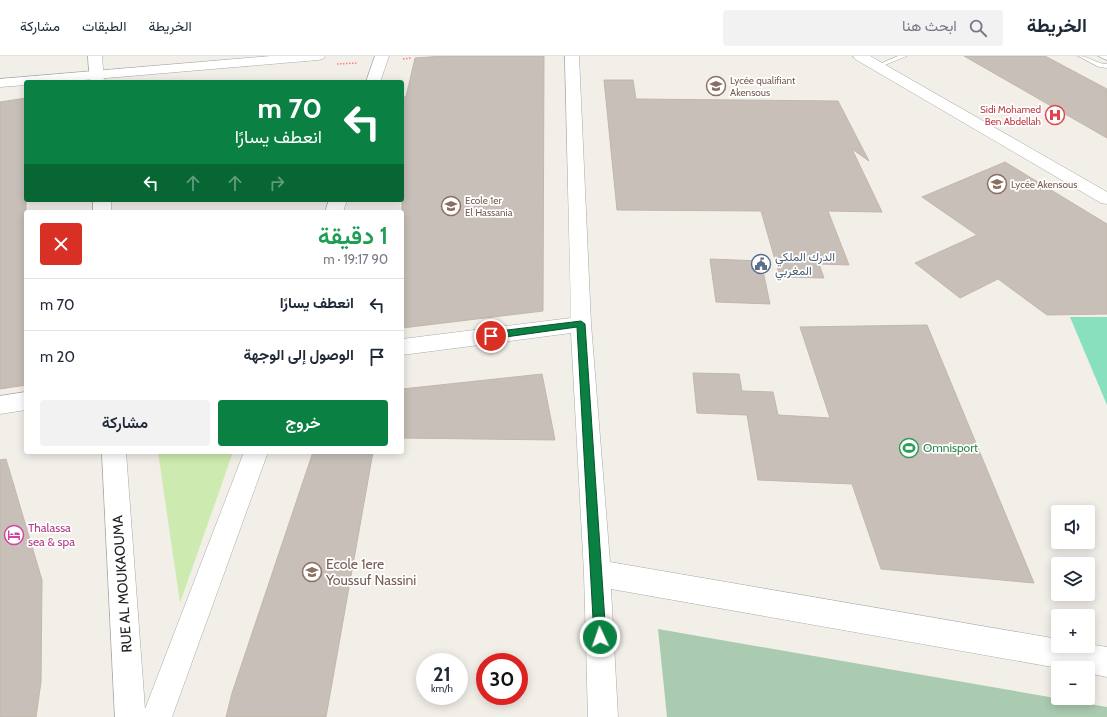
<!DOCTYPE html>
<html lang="ar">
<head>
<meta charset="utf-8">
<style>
  :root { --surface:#fff; --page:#f2f2f3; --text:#1f2937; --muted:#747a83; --line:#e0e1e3; --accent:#0b8043 }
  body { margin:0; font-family:Cabin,Vazirmatn,sans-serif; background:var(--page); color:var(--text); direction:rtl; height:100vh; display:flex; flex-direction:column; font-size:15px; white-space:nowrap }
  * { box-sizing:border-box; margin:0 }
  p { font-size:13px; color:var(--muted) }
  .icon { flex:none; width:22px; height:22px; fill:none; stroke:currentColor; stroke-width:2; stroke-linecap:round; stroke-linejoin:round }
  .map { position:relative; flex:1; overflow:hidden; direction:ltr }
  .details { position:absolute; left:24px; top:154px; width:380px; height:244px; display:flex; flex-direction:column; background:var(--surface); border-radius:4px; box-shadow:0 2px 10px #0003; direction:rtl }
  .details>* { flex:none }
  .banner { position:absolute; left:24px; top:24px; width:380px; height:122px; border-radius:4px; box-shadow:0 2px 10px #0003; direction:rtl; background:#0b8043; color:#fff; overflow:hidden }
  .buttons { position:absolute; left:1051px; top:449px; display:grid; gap:8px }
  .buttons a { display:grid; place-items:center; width:44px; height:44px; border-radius:4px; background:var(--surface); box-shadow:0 2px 10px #0003; font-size:20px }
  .speed { position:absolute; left:416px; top:597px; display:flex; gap:8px; font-size:20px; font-weight:700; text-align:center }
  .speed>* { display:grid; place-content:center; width:52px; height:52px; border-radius:50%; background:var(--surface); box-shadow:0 2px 10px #0003; line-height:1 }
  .speed small { font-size:10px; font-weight:400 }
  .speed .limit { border:6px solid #d22; background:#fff; color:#111 }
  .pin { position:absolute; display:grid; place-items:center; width:34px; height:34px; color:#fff; margin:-17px; border:2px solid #fff; border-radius:50%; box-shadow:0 1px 4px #0007 }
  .me { position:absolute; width:44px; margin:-22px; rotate:357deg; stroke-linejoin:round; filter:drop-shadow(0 0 3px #0008) }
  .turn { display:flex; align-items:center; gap:14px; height:84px; padding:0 16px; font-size:18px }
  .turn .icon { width:52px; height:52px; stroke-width:2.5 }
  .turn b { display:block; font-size:28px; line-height:34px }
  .lanes { display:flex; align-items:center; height:38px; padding:0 16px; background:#0003; justify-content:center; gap:20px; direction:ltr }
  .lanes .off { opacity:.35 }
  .round { display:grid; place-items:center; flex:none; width:42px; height:42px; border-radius:4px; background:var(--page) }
  .overview { display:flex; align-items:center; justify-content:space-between; height:68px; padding:0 16px }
  h1 { font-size:24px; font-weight:600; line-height:30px; color:#1e9e55 }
  .primary-button { display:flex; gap:8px; margin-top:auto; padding:8px 16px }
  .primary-button a { flex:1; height:46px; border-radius:4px; background:var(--accent); color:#fff; font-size:16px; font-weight:600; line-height:46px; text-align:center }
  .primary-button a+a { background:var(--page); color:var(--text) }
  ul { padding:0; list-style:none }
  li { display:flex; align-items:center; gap:12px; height:52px; padding:0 16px; border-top:1px solid var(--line) }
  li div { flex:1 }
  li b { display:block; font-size:15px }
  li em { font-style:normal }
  header { display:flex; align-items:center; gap:24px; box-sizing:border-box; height:56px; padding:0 20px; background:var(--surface); border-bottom:1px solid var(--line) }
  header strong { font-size:19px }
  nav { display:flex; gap:22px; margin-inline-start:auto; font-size:14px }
  .search { width:280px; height:36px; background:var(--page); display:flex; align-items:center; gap:10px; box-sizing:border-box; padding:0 14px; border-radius:4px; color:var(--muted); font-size:15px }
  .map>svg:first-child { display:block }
</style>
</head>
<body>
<header>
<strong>الخريطة</strong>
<div class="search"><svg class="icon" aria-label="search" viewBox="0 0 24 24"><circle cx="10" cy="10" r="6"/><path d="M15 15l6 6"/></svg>ابحث هنا</div>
<nav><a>الخريطة</a><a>الطبقات</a><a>مشاركة</a></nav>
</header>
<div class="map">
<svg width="1107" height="661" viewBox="0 0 1107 661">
  <rect width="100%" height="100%" fill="#f2efe9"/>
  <path fill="#cdebb0" d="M158,396H233L180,547Z"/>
  <path fill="#aacbaf" d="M658,573L1107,651V661H667Z"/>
  <path fill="#88e0be" d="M1070,261H1107V349Z"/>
  <path fill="#c7bfb8" stroke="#c4b6ab" d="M444,0H544L543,255L402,272V41H406L415,2Z
    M964,0H1045L1107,33V82Z
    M604,24H633L636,43L838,45L869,105L852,93L882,156L828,155L849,209L819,208L824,222L780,221L761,155L617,154Z
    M26,42V156H24L26,180V329L0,333V46Z
    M1005,106L1107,168V258L1047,259L998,223L960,242L915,207L977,179L922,141Z
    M710,203L761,205L770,248L716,246Z
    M927,269L1034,527L881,513L852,428L758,424L747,359L697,357L693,317L739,318L742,335L773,336L778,359L830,362L800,271Z
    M542,318L555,384L402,382V333Z
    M313,396H373L326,661H226L232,637Z
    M6,403L42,524L41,626L36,661H0V404Z"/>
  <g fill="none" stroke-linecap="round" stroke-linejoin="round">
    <g stroke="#a9a9a9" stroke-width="1">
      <path id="service" d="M898,0H907L880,11L875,10Z
        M1078,0C1089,0 1096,8 1107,8V12L1099,11Z
        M1098,0H1107V4Z"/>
    </g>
    <g stroke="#a9a9a9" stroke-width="1">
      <path id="minor" d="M88,0H102L104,26H90Z
        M375,0H389L380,26H366Z
        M565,0H579L591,268L610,506L1058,583V590H1088V588L1107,591V621L1088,617V612H1058L611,533L618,661H588L584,517L571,277L402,299V283L571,262Z
        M853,0H870L1107,136V148L1101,147L855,3Z
        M93,144H111V156H93Z
        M329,144H347L343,156H325Z
        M26,336V354L0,358V340Z
        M102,396H126L145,653L244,396H268L172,661H115Z"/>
    </g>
    <g stroke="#a9a9a9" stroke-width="1">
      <path id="tertiary" d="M271,0H325L323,3L318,4L60,26H26V29L0,31V23Z"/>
    </g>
    <path stroke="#fa8072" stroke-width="1.5" stroke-dasharray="1.5 1.5" stroke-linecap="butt" d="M403,3L411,2
      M337,8L358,7"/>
    <use href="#service" fill="#fff" fill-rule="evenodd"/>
    <use href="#minor" fill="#fff" fill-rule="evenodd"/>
    <use href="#tertiary" fill="#fff" fill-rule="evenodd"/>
  </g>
  <path fill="#0b8043" stroke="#07532c" d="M581,265L585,268L606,581L604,585L600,587L596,585L594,581L577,271L491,283L487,280L491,276Z"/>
  <defs>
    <g id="school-ring" transform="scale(1)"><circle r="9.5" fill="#fff" stroke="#8d6e63" stroke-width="1.5"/><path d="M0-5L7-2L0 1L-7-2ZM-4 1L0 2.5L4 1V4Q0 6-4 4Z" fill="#8d6e63"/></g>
    <g id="hospital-ring" transform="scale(1)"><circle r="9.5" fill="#fff" stroke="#e0444e" stroke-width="1.5"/><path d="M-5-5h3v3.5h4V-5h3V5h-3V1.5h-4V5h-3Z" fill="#e0444e"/></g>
    <g id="civic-ring" transform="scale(1)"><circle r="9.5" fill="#fff" stroke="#5c6f8a" stroke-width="1.5"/><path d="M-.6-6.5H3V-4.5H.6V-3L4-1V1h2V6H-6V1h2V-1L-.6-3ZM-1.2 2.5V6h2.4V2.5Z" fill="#5c6f8a"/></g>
    <g id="stadium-ring" transform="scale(1)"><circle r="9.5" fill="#fff" stroke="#2e9e5b" stroke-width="1.5"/><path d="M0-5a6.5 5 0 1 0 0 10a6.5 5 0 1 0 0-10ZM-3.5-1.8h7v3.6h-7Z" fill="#2e9e5b"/></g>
    <g id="hotel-ring" transform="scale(1)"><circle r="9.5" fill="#fff" stroke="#d1479c" stroke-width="1.5"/><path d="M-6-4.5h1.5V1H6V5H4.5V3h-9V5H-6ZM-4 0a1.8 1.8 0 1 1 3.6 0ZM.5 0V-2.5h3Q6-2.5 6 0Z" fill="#d1479c"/></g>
  </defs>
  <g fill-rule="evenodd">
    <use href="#school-ring" x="716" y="30"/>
    <use href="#hospital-ring" x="1055" y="59"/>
    <use href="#school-ring" x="997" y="128"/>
    <use href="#school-ring" x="451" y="150"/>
    <use href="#civic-ring" x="761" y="208"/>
    <use href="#stadium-ring" x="909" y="392"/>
    <use href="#hotel-ring" x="14" y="479"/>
    <use href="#school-ring" x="312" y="516"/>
  </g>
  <g text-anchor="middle" stroke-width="3.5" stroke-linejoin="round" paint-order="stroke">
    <g font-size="10" fill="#785e54" stroke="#fff" text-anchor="start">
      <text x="730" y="28">Lycée qualifiant<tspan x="730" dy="12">Akensous</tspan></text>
      <text x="1011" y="132">Lycée Akensous</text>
      <text x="465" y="148">Ecole 1er<tspan x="465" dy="12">El Hassania</tspan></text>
    </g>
    <g font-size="10" fill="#be3a42" stroke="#fff" text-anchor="end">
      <text x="1041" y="57">Sidi Mohamed<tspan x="1041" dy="12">Ben Abdellah</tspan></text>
    </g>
    <g font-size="12" fill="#4e5e75" stroke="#fff" text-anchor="start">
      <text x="775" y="205">الدرك الملكي<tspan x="775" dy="14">المغربي</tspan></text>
    </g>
    <g font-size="12" fill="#27864d" stroke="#fff" text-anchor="start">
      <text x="923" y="396">Omnisport</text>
    </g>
    <g font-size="12" fill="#b23c85" stroke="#fff" text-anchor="start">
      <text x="28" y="476">Thalassa<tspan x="28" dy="14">sea &amp; spa</tspan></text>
    </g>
    <g font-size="14" fill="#785e54" stroke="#fff" text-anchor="start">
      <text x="326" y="513">Ecole 1ere<tspan x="326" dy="16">Youssuf Nassini</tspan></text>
    </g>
    <g font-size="14" fill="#222" stroke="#fff">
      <text transform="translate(122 528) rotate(-94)" y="5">RUE AL MOUKAOUMA</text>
    </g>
  </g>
</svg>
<div class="buttons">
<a><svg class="icon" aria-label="sound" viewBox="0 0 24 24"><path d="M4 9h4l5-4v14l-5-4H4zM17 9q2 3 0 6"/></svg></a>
<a><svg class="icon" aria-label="layers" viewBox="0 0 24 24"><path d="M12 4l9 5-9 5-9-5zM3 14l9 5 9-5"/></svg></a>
<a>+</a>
<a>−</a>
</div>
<div class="speed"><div>21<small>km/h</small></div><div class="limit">30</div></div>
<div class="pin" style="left:491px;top:280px;background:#d93025"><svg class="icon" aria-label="arrive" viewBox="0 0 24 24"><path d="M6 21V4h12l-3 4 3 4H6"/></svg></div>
<svg class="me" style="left:600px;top:581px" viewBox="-20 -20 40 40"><circle r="17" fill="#0b8043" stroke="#fff" stroke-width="3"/><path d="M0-11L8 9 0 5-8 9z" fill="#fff"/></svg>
<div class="banner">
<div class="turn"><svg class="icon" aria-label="left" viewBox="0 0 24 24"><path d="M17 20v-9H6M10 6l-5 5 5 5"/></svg><div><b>70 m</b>انعطف يسارًا</div></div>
<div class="lanes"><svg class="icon" aria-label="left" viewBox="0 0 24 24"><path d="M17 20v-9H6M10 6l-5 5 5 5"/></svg><svg class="icon off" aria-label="ahead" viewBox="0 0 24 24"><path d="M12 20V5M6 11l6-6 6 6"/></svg><svg class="icon off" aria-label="ahead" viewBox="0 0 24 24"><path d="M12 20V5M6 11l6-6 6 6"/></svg><svg class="icon off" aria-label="right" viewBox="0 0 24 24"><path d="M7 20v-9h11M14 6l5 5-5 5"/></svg></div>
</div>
<section class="details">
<div class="overview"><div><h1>1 دقيقة</h1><p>90 m · 19:17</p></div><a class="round" style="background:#d93025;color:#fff"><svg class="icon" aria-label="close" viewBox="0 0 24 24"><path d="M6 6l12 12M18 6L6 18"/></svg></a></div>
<ul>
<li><svg class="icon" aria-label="left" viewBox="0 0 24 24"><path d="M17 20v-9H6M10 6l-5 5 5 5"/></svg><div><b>انعطف يسارًا</b></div><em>70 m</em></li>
<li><svg class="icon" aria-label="arrive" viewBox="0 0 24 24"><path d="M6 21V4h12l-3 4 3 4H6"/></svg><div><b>الوصول إلى الوجهة</b></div><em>20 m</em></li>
</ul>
<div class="primary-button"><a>خروج</a><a>مشاركة</a></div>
</section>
</div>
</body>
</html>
